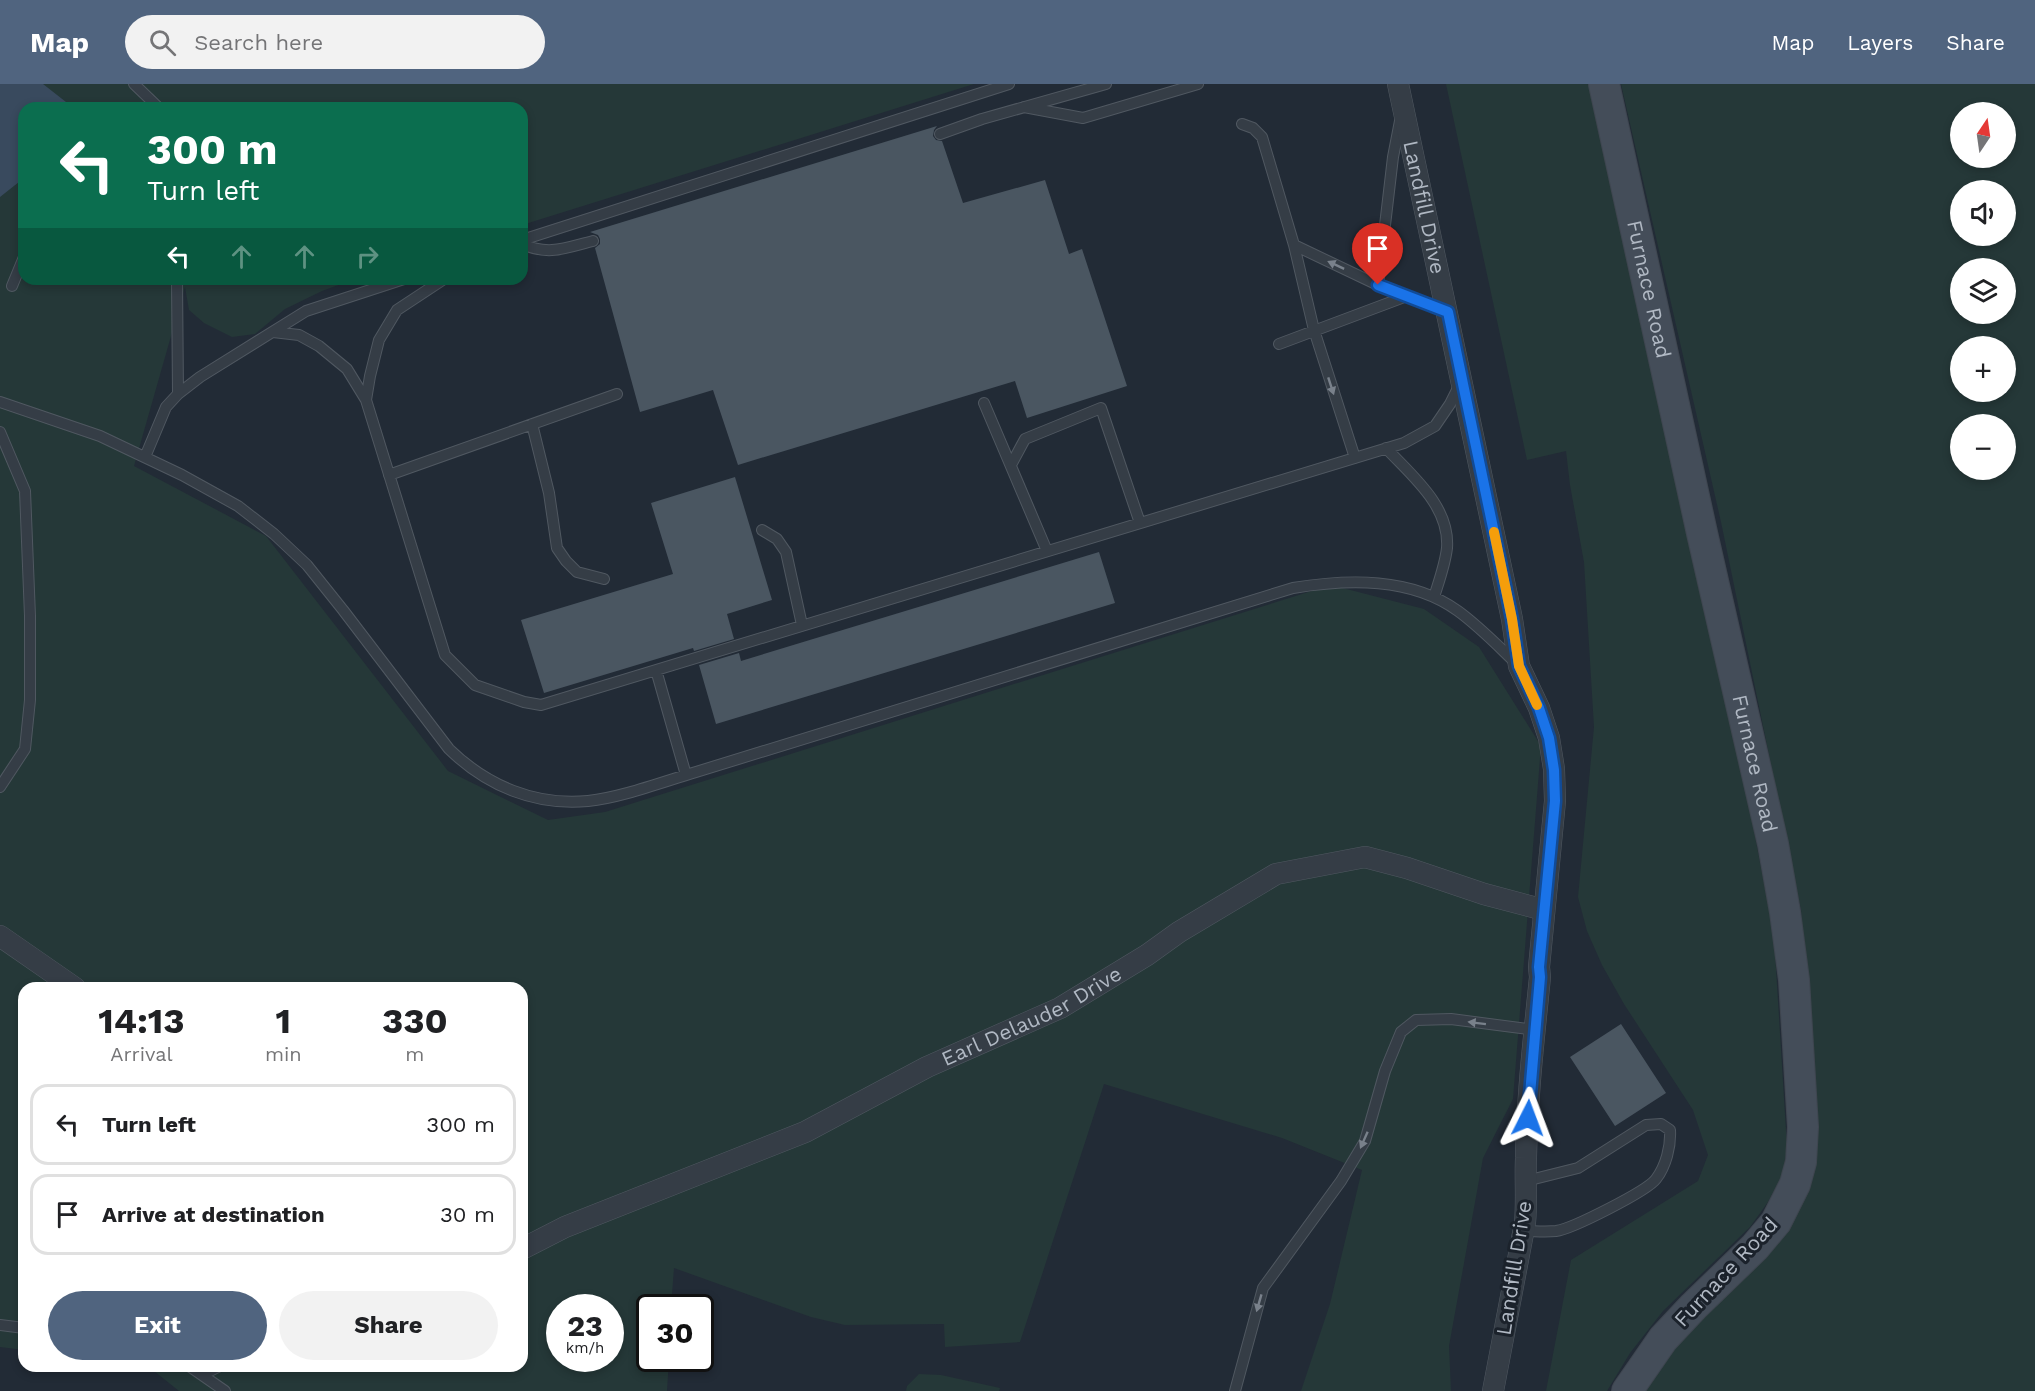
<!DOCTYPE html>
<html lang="en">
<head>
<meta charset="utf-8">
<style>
  :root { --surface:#fff; --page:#f2f2f2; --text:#202124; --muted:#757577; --line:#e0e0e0; --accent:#50647f }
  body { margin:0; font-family:"Work Sans",sans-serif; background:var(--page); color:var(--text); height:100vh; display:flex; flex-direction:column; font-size:22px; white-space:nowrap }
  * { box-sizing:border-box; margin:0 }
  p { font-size:20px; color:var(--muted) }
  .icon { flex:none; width:33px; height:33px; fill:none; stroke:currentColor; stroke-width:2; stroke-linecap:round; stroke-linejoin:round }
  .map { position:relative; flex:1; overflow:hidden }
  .side { position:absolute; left:18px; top:898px; width:510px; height:390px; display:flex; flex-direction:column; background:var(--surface); border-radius:18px; box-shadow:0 3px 9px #0003 }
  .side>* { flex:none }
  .guide { position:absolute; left:18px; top:18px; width:510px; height:183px; border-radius:18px; box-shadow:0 3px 9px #0003; background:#0b6e4f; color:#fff; overflow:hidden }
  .needle { width:39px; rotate:13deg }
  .tools { position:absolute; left:1950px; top:18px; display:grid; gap:12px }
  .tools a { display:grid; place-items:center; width:66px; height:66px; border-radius:50%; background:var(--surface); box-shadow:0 3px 9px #0003; font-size:30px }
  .speed { position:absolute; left:546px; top:1210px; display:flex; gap:12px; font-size:30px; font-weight:700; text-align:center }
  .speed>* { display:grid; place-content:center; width:78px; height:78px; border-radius:50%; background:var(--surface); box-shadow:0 3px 9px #0003; line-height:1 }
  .speed small { font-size:15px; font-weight:400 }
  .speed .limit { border:3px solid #111; border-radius:9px; background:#fff; color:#111 }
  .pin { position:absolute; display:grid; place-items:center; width:51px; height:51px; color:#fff; margin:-62px -26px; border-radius:50% 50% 50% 0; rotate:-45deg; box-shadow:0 0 6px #0007 }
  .pin .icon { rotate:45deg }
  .me { position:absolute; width:66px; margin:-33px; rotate:3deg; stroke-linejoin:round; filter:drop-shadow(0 0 4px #0008) }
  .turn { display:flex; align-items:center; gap:21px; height:126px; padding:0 30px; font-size:27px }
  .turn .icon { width:78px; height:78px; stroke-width:2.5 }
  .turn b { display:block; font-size:42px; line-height:51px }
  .lanes { display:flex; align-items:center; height:57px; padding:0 30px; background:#0003; justify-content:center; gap:30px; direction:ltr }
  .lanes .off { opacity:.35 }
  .eta { display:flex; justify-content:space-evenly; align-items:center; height:102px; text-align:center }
  .eta b { font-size:36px; font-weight:700; line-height:42px }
  .cta { display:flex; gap:12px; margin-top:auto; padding:12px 30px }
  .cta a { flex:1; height:69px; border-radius:36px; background:var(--accent); color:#fff; font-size:24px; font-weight:700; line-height:69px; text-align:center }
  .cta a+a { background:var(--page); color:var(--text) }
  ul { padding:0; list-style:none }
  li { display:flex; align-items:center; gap:18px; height:81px; margin:0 12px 9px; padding:0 18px; border:3px solid var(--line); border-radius:18px }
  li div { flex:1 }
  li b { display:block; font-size:22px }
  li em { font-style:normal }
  header { display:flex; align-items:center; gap:36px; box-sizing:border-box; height:84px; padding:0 30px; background:var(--accent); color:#fff }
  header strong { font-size:28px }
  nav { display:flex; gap:33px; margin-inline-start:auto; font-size:21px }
  .search { width:420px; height:54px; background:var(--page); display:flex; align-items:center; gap:15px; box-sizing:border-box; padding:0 21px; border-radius:33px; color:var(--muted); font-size:22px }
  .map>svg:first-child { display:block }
</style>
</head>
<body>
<header>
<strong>Map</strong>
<div class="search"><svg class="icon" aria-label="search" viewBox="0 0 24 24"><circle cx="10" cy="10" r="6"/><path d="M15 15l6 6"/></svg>Search here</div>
<nav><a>Map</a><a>Layers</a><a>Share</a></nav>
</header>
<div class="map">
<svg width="2035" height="1307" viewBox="0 0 2035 1307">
  <rect width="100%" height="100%" fill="#222b36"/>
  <path fill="#253838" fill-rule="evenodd" d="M0,0H974L522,141V24H24V195H355L322,207L285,225L255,250L232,253L204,239L189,226L185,203L134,382L266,452L448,687L548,736L605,728L1331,501L1424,525L1479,563L1541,662L1513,1015L1483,1074L1449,1262L1451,1307H1301L1330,1220L1362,1086L1282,1054L1104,1000L1020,1258L945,1263L944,1240L845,1241L811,1233L674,1184L671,1224H650V1275H669L667,1307H179L149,1283L522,1282V904H24V1266L0,1263ZM560,1224H610V1275H560Z
    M1446,0H1591L1744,694L1774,852L1787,1063L1783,1090L1768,1118L1750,1143L1663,1227L1630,1269L1607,1307H1546L1571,1176L1698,1097L1708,1071L1693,1026L1624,920L1602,881L1587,847L1578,813L1594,643L1584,478L1570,401L1566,367L1527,376Z
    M1621,0H2035V1307H1644L1681,1253L1731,1204L1813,1050L1801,826L1721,438ZM1960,28H2006V74H1960ZM1960,106H2006V152H1960ZM1960,184H2006V230H1960ZM1960,262H2006V308H1960ZM1960,340H2006V386H1960Z
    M919,1290L941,1291L1000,1304L999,1307H906L907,1302Z"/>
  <path fill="#394a5e" d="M0,0H43L66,18L68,24H24V94L0,113Z"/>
  <path fill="#4a5661" d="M937,42L934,46L933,52L936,56L942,57L963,119L1045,96L1069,170L1082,165L1127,302L1027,334L1015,297L738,381L713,306L640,328L595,164L600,160V155L598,151L590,148Z
    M735,393L772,516L727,530L734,555L694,567L693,564L544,609L521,536L673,490L651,419Z
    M1099,468L1115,519L716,640L699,581L739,569L741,577Z
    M1621,940L1666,1009L1615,1042L1570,973Z"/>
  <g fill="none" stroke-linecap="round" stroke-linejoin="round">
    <g stroke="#505861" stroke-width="12">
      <path id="service" d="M134,0L159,24
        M1024,23L1083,34L1198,0
        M1400,37L1393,73L1378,201L1448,228
        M1242,40L1253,44L1262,53L1294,161L1314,246L1355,374
        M940,50L982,35L1106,0
        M522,156L1009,0
        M522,160C549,172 565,164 593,157
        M1294,161L1378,201
        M177,195L178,310
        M444,195L397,226L379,256L370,292L366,316L445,571L475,601L524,618L541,621L1404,359L1435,342L1450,320L1460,300
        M12,202L24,173
        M273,248L299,251L319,262L347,285L366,316
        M1279,260L1407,212
        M0,318L100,352L182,391L238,422L274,450L307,481L343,526L449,665C487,702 535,722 588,717C623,713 662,698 696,688L1293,504C1348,495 1411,493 1458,527C1480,543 1498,562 1517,580
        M984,319L1047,467
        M532,340L549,409L557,464L566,477L577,488L604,495
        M0,348L25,407L30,532V616L25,665L0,703
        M1386,364C1412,392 1450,422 1447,464C1445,481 1439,497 1434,513
        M145,373L166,323L178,310L200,293L306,227L404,195
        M1011,381L1025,355L1101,324L1140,439
        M389,391L617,310
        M762,446L777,455L786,468L802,541
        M656,586L686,691
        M1523,1147C1534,1147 1546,1148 1556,1147C1572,1145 1647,1107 1656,1095C1666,1082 1671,1062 1670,1046L1661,1040L1646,1041L1578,1084L1526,1097
        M0,1241L24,1244
        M189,1282L225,1307
        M202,1291L220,1282
        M1235,1307L1263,1204L1341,1097L1365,1057L1385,987L1401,948L1416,936L1451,935L1535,946"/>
    </g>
    <g stroke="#505861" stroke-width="22">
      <g id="minor">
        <path id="s1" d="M1398,0L1512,535L1519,582L1539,624L1549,654L1554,685L1555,717L1539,883L1540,893C1534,953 1527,1013 1526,1074C1525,1095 1527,1117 1525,1139L1493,1307"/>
        <path d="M0,852L75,904"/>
        <path id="s2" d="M522,1165L565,1143L805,1048L927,983L1060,924L1147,871L1179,848L1276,790L1365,773L1407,784L1484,810L1544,826"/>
      </g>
    </g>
    <g stroke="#3f4650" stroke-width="32">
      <g id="secondary">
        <path id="s3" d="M1604,0L1702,449L1773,760L1785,828L1794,896L1803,1043L1801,1078L1795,1100L1776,1138L1755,1163L1693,1223L1663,1255L1627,1307"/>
      </g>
    </g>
    <use href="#service" stroke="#353d46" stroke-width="10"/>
    <use href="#minor" stroke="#353d46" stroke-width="21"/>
    <use href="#secondary" stroke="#444d59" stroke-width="30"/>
  </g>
  <defs><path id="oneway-solid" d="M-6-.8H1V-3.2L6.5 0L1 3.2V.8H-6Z" transform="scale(1.5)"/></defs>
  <g fill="#79818b">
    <use href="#oneway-solid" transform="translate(1336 181) rotate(-155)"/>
    <use href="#oneway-solid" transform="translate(1331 302) rotate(72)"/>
    <use href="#oneway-solid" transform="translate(1477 939) rotate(-173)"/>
    <use href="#oneway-solid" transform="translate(1364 1056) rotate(114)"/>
    <use href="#oneway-solid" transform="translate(1259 1219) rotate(106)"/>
  </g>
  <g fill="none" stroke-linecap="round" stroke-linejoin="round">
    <g stroke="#114b97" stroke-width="15">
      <path id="route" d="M1378,201L1448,228L1512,535L1519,582L1539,624L1549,654L1554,686L1555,717L1539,883L1540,893L1528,1034"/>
    </g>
    <use href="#route" stroke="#1a73e8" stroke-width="10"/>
    <path stroke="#f59e0b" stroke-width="10" d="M1494,448L1512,535L1519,582L1537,621"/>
  </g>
  <g text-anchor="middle" stroke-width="6" stroke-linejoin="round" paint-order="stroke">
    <g font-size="21" fill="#b0b8c3" stroke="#1b222b">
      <text dy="7" stroke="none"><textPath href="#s1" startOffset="126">Landfill Drive</textPath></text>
      <text dy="7" stroke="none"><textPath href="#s3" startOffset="210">Furnace Road</textPath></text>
      <text dy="7" stroke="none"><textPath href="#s3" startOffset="696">Furnace Road</textPath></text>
      <text dy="7" stroke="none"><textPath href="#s2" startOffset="561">Earl Delauder Drive</textPath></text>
      <text transform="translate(1514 1184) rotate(-81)" y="7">Landfill Drive</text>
      <text transform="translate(1726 1188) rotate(-47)" y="7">Furnace Road</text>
    </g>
  </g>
</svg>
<div class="tools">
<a><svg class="needle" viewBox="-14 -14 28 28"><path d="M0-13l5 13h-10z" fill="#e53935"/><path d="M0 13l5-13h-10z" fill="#757577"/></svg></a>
<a><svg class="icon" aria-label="sound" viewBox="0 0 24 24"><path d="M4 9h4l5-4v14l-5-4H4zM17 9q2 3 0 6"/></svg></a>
<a><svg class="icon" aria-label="layers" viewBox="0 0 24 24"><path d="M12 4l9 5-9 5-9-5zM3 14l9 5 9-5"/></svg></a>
<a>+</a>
<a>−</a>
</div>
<div class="speed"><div>23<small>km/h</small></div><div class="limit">30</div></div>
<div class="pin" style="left:1378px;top:201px;background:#d93025"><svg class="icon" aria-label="arrive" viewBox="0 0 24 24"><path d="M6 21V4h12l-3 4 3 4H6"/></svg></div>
<svg class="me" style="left:1528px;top:1034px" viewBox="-20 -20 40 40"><path d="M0-17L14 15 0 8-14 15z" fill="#1a73e8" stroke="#fff" stroke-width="4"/></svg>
<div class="guide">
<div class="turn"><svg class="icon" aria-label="left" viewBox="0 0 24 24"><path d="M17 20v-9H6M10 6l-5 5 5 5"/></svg><div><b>300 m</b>Turn left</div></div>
<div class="lanes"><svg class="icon" aria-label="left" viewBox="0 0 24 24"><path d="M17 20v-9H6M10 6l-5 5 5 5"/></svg><svg class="icon off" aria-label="ahead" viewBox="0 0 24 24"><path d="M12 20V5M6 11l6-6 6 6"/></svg><svg class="icon off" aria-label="ahead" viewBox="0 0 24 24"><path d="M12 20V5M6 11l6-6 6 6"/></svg><svg class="icon off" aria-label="right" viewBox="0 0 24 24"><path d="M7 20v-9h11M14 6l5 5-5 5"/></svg></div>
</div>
<section class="side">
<div class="eta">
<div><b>14:13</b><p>Arrival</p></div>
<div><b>1</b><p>min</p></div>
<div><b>330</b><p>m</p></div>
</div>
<ul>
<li><svg class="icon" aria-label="left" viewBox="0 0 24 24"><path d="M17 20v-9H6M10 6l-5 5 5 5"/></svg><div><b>Turn left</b></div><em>300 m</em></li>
<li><svg class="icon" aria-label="arrive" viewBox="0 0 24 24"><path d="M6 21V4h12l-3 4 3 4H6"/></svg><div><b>Arrive at destination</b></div><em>30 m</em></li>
</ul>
<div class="cta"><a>Exit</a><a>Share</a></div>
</section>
</div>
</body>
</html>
